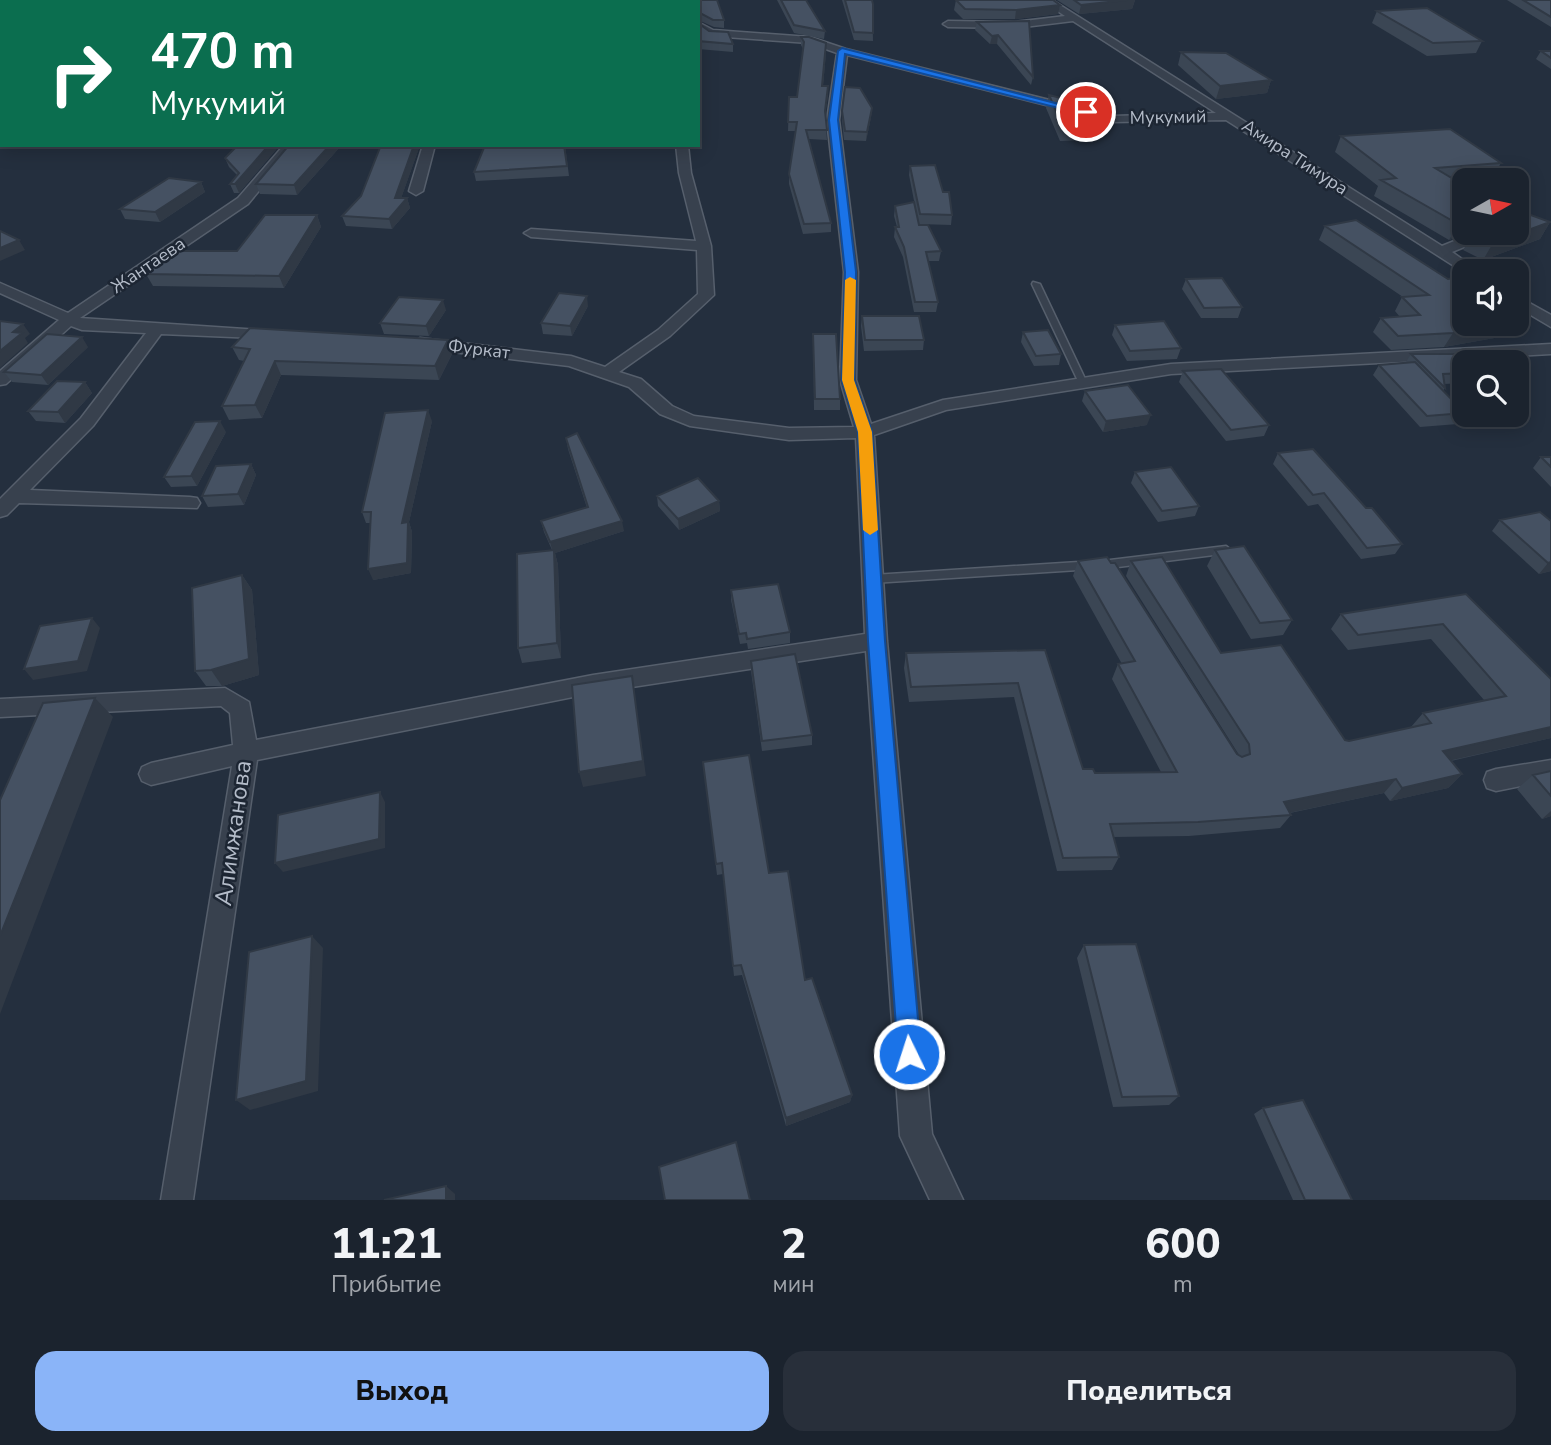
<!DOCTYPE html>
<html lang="ru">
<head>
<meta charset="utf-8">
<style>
  :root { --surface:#1b232e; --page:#282f3a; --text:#f1f3f6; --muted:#a0a4aa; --line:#39404a; --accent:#8ab4f8 }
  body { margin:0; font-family:"Nunito Sans",sans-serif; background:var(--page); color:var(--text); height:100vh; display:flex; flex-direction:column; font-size:26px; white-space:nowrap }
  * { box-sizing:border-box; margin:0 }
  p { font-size:23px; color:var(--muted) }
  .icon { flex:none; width:38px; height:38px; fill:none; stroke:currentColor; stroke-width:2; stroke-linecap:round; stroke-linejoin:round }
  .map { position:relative; height:1200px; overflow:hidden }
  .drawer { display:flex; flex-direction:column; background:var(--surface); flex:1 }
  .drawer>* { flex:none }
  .banner { position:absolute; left:0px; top:0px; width:700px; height:147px; box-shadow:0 4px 18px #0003,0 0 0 2px var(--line); background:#0b6e4f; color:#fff; overflow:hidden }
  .needle { width:46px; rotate:81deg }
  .controls { position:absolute; left:1452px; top:168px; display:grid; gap:14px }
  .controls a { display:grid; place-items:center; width:77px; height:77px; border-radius:14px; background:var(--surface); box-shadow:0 4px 18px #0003,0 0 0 2px var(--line); font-size:35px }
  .pin { position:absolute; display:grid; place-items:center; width:60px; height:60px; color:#fff; margin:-30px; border:4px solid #fff; border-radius:50%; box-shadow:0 2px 7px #0007 }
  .me { position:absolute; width:77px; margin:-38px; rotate:356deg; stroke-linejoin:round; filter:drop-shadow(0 0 5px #0008) }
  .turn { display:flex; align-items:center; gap:24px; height:147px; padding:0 35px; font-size:32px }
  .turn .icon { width:91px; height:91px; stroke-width:2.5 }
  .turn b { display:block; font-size:49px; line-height:60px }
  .eta { display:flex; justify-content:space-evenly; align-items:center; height:119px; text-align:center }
  .eta b { font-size:42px; font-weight:800; line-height:49px }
  .button { display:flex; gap:14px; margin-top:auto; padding:14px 35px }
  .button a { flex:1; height:80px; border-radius:21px; background:var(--accent); color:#111; font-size:28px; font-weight:800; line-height:80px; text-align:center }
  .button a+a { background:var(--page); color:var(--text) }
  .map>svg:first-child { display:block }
</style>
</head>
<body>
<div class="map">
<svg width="1551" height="1200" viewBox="0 0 1551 1200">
  <rect width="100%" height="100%" fill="#242f3e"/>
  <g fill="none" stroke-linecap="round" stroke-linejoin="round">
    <g stroke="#565f6c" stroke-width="3">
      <path id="service" d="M1033,282L1040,284L1087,383L1086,385L1083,386L1079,383L1032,284Z
        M1226,546L1231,550L1230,553L1110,568L873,583L868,579L873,575L1110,560Z"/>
    </g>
    <g stroke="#565f6c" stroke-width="3">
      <path id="minor" d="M182,0H193L181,2Z
        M611,0H639L610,2Z
        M650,0H661L662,2H652Z
        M1041,0H1052L1442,246L1474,233H1493L1491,236L1452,252L1479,271L1465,273L1226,120L1113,122L847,55L839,120L858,272L856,380L871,424L943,400L1171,364L1551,344V354L1171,374L946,410L874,435L887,641L932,1134L963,1200H930L900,1136L866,651L593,693L257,760L193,1200H161L232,766L151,785L142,781L139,774L142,767L151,763L233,745L230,713L221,706L0,717V699L225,688L249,702L256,740L593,675L865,634L856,438L789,440L690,426L660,414L629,387L569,366L420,348L412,343L420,338L571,356L605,367L658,330L698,294L697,250L531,237L524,233L531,229L696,241L679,173L676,145H688L691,173L711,246L714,295L670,336L619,372L641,379L672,406L694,416L789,428L854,427L840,380L844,272L827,120L837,53L809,43L711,36L698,29V22L713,30L810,37L846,49L1113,116L1216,113L1073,21L1015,28L948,27L943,24L948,21L1015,22L1065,16Z
        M0,117H2V123H0Z
        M284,145H297L248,204L80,318L273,331L279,333L281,336L279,339L161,334L93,426L30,490L190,497L197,498L200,503L197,508L19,503L7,515L0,517V499L81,418L146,333L82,330L71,326L6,384L0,385V371L59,320L0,293V283L68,313L238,198Z
        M423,145H435L423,191L416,195L409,191Z
        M1517,296L1551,315V327L1517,307Z
        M1551,760V780L1496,791L1487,788L1484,780L1487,772L1496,769Z"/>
    </g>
    <use href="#service" fill="#38414e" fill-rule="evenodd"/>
    <use href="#minor" fill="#38414e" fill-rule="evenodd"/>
  </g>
  <path fill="#3b4654" d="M777,0H806L825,31L824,39L794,33Z
    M842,0H872L873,41L854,40Z
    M956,0L1060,5L1058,14L1015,19H963L954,10Z
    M1057,0H1135L1132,9L1079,14Z
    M1507,0H1551V27Z
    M698,2L724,20V28L714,27L698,20Z
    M1377,11L1482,41L1476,53L1427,56L1372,23Z
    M1029,21L1033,77L1031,85L997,44H990L975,30L977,22Z
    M698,23L733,44V52L698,49Z
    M801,37L826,52L823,86L828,95L825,115L827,140L809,139L831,223V232L803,234L789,184V174L796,131H788L789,97H797L803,49L801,45Z
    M1541,51H1551V69L1536,59Z
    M1181,52L1271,80L1267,93L1216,99L1178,65Z
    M1049,95L1093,127L1090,140L1060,141L1046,108Z
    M872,108L871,117L866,141L844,140L842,120V111Z
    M1341,136L1501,163L1492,178L1457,181L1465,233H1468L1449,240L1374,196L1378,186L1335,152Z
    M238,145H280L239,193H234L230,184L237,175L229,167L225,158Z
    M289,145H349L348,147H340L297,195L260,194L256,184Z
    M381,145H420L401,198H407L410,208L392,229L346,226L342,216L361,196Z
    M565,145L569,176L476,181L474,172Z
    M910,166L943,192L952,215L951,225L919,224L941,251L939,261H928L938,302L936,312H914L903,257L894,237L895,227H897L894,216L895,206L917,216L909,175Z
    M201,182L205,192L160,222L125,219L120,209Z
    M1525,213L1550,222L1540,239L1483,260L1463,250L1473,234Z
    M317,215L321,227L284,288L153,286L146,274L237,251Z
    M1325,226L1500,337L1444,347L1391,350L1373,332L1381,318L1400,317L1395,311L1402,297H1403L1319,240Z
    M1186,279L1242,307L1238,318H1201L1182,289Z
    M588,306L572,336L543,334L541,323Z
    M446,310L429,336L384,334L380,323Z
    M862,316L924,340L923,350L864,351L861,326Z
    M1115,325L1181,348L1177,359L1127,361L1112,335Z
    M1023,332L1061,354L1059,365L1034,366L1021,342Z
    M813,334L840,399V410H814Z
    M448,340L452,354L439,380L281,375L262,418L229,420L222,406L244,361L239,360L232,347Z
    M88,347L48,385L12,382L4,372Z
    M1411,354L1465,362V383L1444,384L1445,388L1443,391L1465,414L1458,424L1420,427L1373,375L1379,365L1406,362Z
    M1183,371L1269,425L1264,436L1226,441L1179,382Z
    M85,382L92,393L65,423L36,421L28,411Z
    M1085,391L1147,425L1103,432L1082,401Z
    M432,421L409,522L412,532L411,573L373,580L371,523H366L362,512Z
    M226,432L197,486L171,487L164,477Z
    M566,438L624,531L555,553L558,565L561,658L522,663L518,648L552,550L544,532L541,521L587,508L568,449Z
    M1278,453L1366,508L1402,544L1395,554L1361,559L1318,504L1308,506L1273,464Z
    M1541,457H1551V487L1533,468Z
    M251,464L256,475L244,505L208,507L202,496Z
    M1135,472L1199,506L1195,516L1158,522L1131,483Z
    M657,496L719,501L720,511L679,530L658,506Z
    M1540,512L1551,571L1539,574L1492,531L1500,520Z
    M1215,550L1292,620L1283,635L1251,639L1207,566Z
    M1078,561L1237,754L1239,755L1126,576L1131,561L1221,653L1345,740L1349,741L1411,727L1423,713L1484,700L1431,639L1348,650L1331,629L1341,614L1466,594L1551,679V738L1451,761L1462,774L1448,788L1390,801L1384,793L1290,813L1291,815L1280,828L1189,836L1113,837L1119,857L1112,870L1057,871L1014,697L909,702L904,668L906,653L1045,650L1083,769L1095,773L1161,772L1112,679L1118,664H1122L1073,576Z
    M242,575L252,590L259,675L222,686H206L195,671Z
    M731,590L790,632V643L748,649L747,643L740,644L731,600Z
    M751,661L812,735V745L762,751L751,671Z
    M703,762L769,873L805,980L852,1095L850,1102L786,1126L742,975L734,976L723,874L717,875Z
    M1551,771V816L1542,819L1517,789L1533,775Z
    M1084,945L1179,1096L1169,1105L1113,1107L1077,958Z
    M1263,1108L1352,1200H1293L1254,1114Z"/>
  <path fill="#303945" d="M40,0H58L55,2H36Z
    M314,0H326L324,2H312Z
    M1127,0H1135L1132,9L1079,14L1081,5Z
    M1060,5L1058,14L1015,19L1016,10Z
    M2,19V29L0,30V20Z
    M998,35L997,44H990L992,36Z
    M1271,80L1267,93L1216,99L1220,86Z
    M872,108L871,117L866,141L867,132Z
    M269,145H280L239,193L235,184Z
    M330,145H339L340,147L297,195L294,185Z
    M414,145H420L398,207L395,198Z
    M201,182L205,192L160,222L155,212Z
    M407,198L410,208L392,229L389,219Z
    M317,215L321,227L284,288L279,276Z
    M1465,221V233H1468L1449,240L1458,224Z
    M1550,222L1540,239L1483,260L1493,243Z
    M19,240L25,250L0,261V248Z
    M587,296L588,306L572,336L570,326Z
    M443,300L446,310L429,336L426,326Z
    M23,324L30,334L25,338L28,343L0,368V351L13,332Z
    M1504,324H1510L1500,337L1444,347L1453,333Z
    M82,337L88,347L48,385L41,375Z
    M448,340L452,354L439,380L435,366Z
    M275,361L281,375L262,418L255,405Z
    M85,382L92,393L65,423L58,412Z
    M428,410L432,421L409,522L412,532L411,573L373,580L368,569L402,523Z
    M1151,415L1147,425L1103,432L1106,421Z
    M220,421L226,432L197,486L191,476Z
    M251,464L256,475L244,505L238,494Z
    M719,501L720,511L679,530L678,519Z
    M622,521L624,531L555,553L558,565L561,658L557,643L553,553L550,542Z
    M1551,562V571L1539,574L1548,563Z
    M242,575L252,590L259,675L222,686L211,670Z
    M92,618L100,628L87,671L33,680L24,669Z
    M632,676L646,776L583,787L579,772Z
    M95,698L113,717L0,1014V936Z
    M1551,727V738L1430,765L1443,751Z
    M1462,774L1448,788L1390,801L1402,788Z
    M1396,779L1384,793L1274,816L1284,802Z
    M380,792L385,802V848L283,872L275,863Z
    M1551,811V816L1542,819Z
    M312,936L323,948L318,1091L250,1110L236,1100Z
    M852,1095L850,1102L786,1126V1118Z
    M446,1186L455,1194V1200H446Z"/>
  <path fill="#455162" stroke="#303945" stroke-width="2" d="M0,0H40L36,2H2V19L0,20Z
    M241,0H314L312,2H239Z
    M407,0H509L508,2H406Z
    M666,0H717L724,20H713L698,12V2H666Z
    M781,0H806L825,31L794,25Z
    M845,0H872L873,4V33L854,32Z
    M956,0H1053L1060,5L1016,10L965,9Z
    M1074,0H1127L1081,5Z
    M1523,0H1551V17Z
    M1427,8L1482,41L1433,43L1377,11Z
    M1029,21L1033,77L998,35L992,36L977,22Z
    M698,23L709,31L728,32L733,44L698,41Z
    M801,37H809L826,43L822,86H828L825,111L827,130H806L831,223L804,224L789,174L797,122H788L789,97H797L804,42Z
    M1541,51H1551V58Z
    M1181,52L1226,53L1271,80L1220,86Z
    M845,87L860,88L872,108L867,132L845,131L842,111Z
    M1049,95L1081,103L1093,127H1063Z
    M1450,129L1501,163L1435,168L1465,186V221L1458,224L1381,180L1396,178L1341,136Z
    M238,145H269L235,184H230L239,173L225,158Z
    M289,145H330L294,185L256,184Z
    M381,145H414L395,198H407L389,219L342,216L361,196Z
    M485,145H564L567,166L474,172Z
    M935,165L943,192H949L952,215L920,214L910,166Z
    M169,178L201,182L155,212L120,209Z
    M914,202L919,225H928L941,251L926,252L938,302H915L904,247L895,227H899L895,206Z
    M1523,210L1525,213L1550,222L1493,243L1473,234L1517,233V212Z
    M265,215H317L279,276L146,274L167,251H237Z
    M1356,220L1448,279L1465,276V324H1504L1453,333L1398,336L1381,318L1420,315L1402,297L1429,295L1325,226Z
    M0,231L19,240L0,248Z
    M1222,278L1242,307L1204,308L1186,279Z
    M559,293L587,296L570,326L541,323Z
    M399,297L443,300L426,326L380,323Z
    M1517,300L1524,304L1517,312Z
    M862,316H919L924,340H865Z
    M0,321L23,324L13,332L22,333L0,351Z
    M1164,321L1181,348L1130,351L1115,325Z
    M250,328L448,340L435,366L275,361L255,405L222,406L250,349L232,347Z
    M1048,330L1061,354L1036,356L1023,332Z
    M47,334L82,337L41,375L4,372Z
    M813,334H836L840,399H815Z
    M1411,354H1494L1495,362H1465V373L1443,374L1445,388Z
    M1415,362L1465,413L1427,416L1379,365Z
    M1221,369L1269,425L1231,430L1183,371Z
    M57,381L85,382L58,412L28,411Z
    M1128,385L1151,415L1106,421L1085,391Z
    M428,410L402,523L408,522L407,563L368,569L371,512H362L385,413Z
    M220,421L191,476L164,477L195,422Z
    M577,433L622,521L550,542L541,521L588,507L566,438Z
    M1313,449L1366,508H1372L1402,544L1367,548L1324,493L1313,495L1278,453Z
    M1541,457H1551V467Z
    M251,464L238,494L202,496L216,466Z
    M1171,467L1199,506L1162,511L1135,472Z
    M698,478L719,501L678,519L657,496Z
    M1540,512L1551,521V562L1548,563L1500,520Z
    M1244,546L1292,620L1260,623L1215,550Z
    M554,550L557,643L518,648L517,554Z
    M1107,557L1111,563H1115L1237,754L1242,757L1250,754L1249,744L1131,561L1162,557L1221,653L1281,645L1345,740L1349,741L1431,723L1423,713L1506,696L1443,624L1358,635L1341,614L1466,594L1551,679V727L1443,751L1462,774L1402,788L1396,779L1284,802L1291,815L1198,822L1110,824L1119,857L1063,858L1018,683L911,687L906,653L1045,650L1083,769H1093L1095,773L1177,772L1118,664L1135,661L1078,561Z
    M242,575L249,659L211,670L195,671L192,588Z
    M778,584L790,632L747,639L746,633L739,634L731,590Z
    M92,618L78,661L24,669L40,626Z
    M795,654L812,735L762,741L751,661Z
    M632,676L643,761L579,772L572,685Z
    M95,698L0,936V800L43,703Z
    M749,755L769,873L788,871L805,980L812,978L852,1095L786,1118L741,965L733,966L722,863L716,864L703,762Z
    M1551,771V796L1533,775Z
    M380,792L379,839L275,863L278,815Z
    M312,936L306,1081L236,1100L249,952Z
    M1136,944L1179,1096L1122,1097L1084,945Z
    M1303,1100L1352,1200H1305L1263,1108Z
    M736,1142L750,1200H665L659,1167Z
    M446,1186V1200H384Z"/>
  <path fill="#1a73e8" stroke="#114b97" stroke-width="2" d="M842,48L1090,112L1086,115L845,54L838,120L856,272L854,380L872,432L885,641L921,1054L917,1062L909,1065L901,1062L898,1054L868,641L858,432L842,380L845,272L829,120L838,51Z"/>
  <path fill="#f59e0b" d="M850,277L856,280L854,380L872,432L878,530L870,535L863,530L858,432L842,380L845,280Z"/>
  <g text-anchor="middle" stroke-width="5" stroke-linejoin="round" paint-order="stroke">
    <g font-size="18" fill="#b4bcc9" stroke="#1d2633">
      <text transform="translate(1168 117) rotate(-1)" y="6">Мукумий</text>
      <text transform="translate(1295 157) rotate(33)" y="6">Амира Тимура</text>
      <text transform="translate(148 265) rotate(-34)" y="6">Жантаева</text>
      <text transform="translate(479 349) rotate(7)" y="6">Фуркат</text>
    </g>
    <g font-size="24" fill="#b4bcc9" stroke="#1d2633">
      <text transform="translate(233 833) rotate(-82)" y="8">Алимжанова</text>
    </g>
  </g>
</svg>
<div class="controls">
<a><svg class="needle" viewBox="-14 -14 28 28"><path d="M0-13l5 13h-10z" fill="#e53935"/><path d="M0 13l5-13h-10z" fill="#a0a4aa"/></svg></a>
<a><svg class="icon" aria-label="sound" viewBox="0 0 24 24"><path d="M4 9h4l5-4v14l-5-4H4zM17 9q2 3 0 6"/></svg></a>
<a><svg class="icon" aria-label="search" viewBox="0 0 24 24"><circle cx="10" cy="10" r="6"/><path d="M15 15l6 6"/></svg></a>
</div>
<div class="pin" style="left:1086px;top:112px;background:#d93025"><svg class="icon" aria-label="arrive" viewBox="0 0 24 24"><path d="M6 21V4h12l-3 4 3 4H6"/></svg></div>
<svg class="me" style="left:909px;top:1054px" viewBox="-20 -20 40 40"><circle r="17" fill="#1a73e8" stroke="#fff" stroke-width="3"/><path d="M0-11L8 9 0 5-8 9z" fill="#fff"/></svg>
<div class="banner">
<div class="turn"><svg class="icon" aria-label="right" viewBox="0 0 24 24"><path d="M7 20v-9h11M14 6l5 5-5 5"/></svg><div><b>470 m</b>Мукумий</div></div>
</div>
</div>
<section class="drawer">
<div class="eta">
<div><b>11:21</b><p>Прибытие</p></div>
<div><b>2</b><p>мин</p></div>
<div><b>600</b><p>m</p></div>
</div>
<div class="button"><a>Выход</a><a>Поделиться</a></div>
</section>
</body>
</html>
